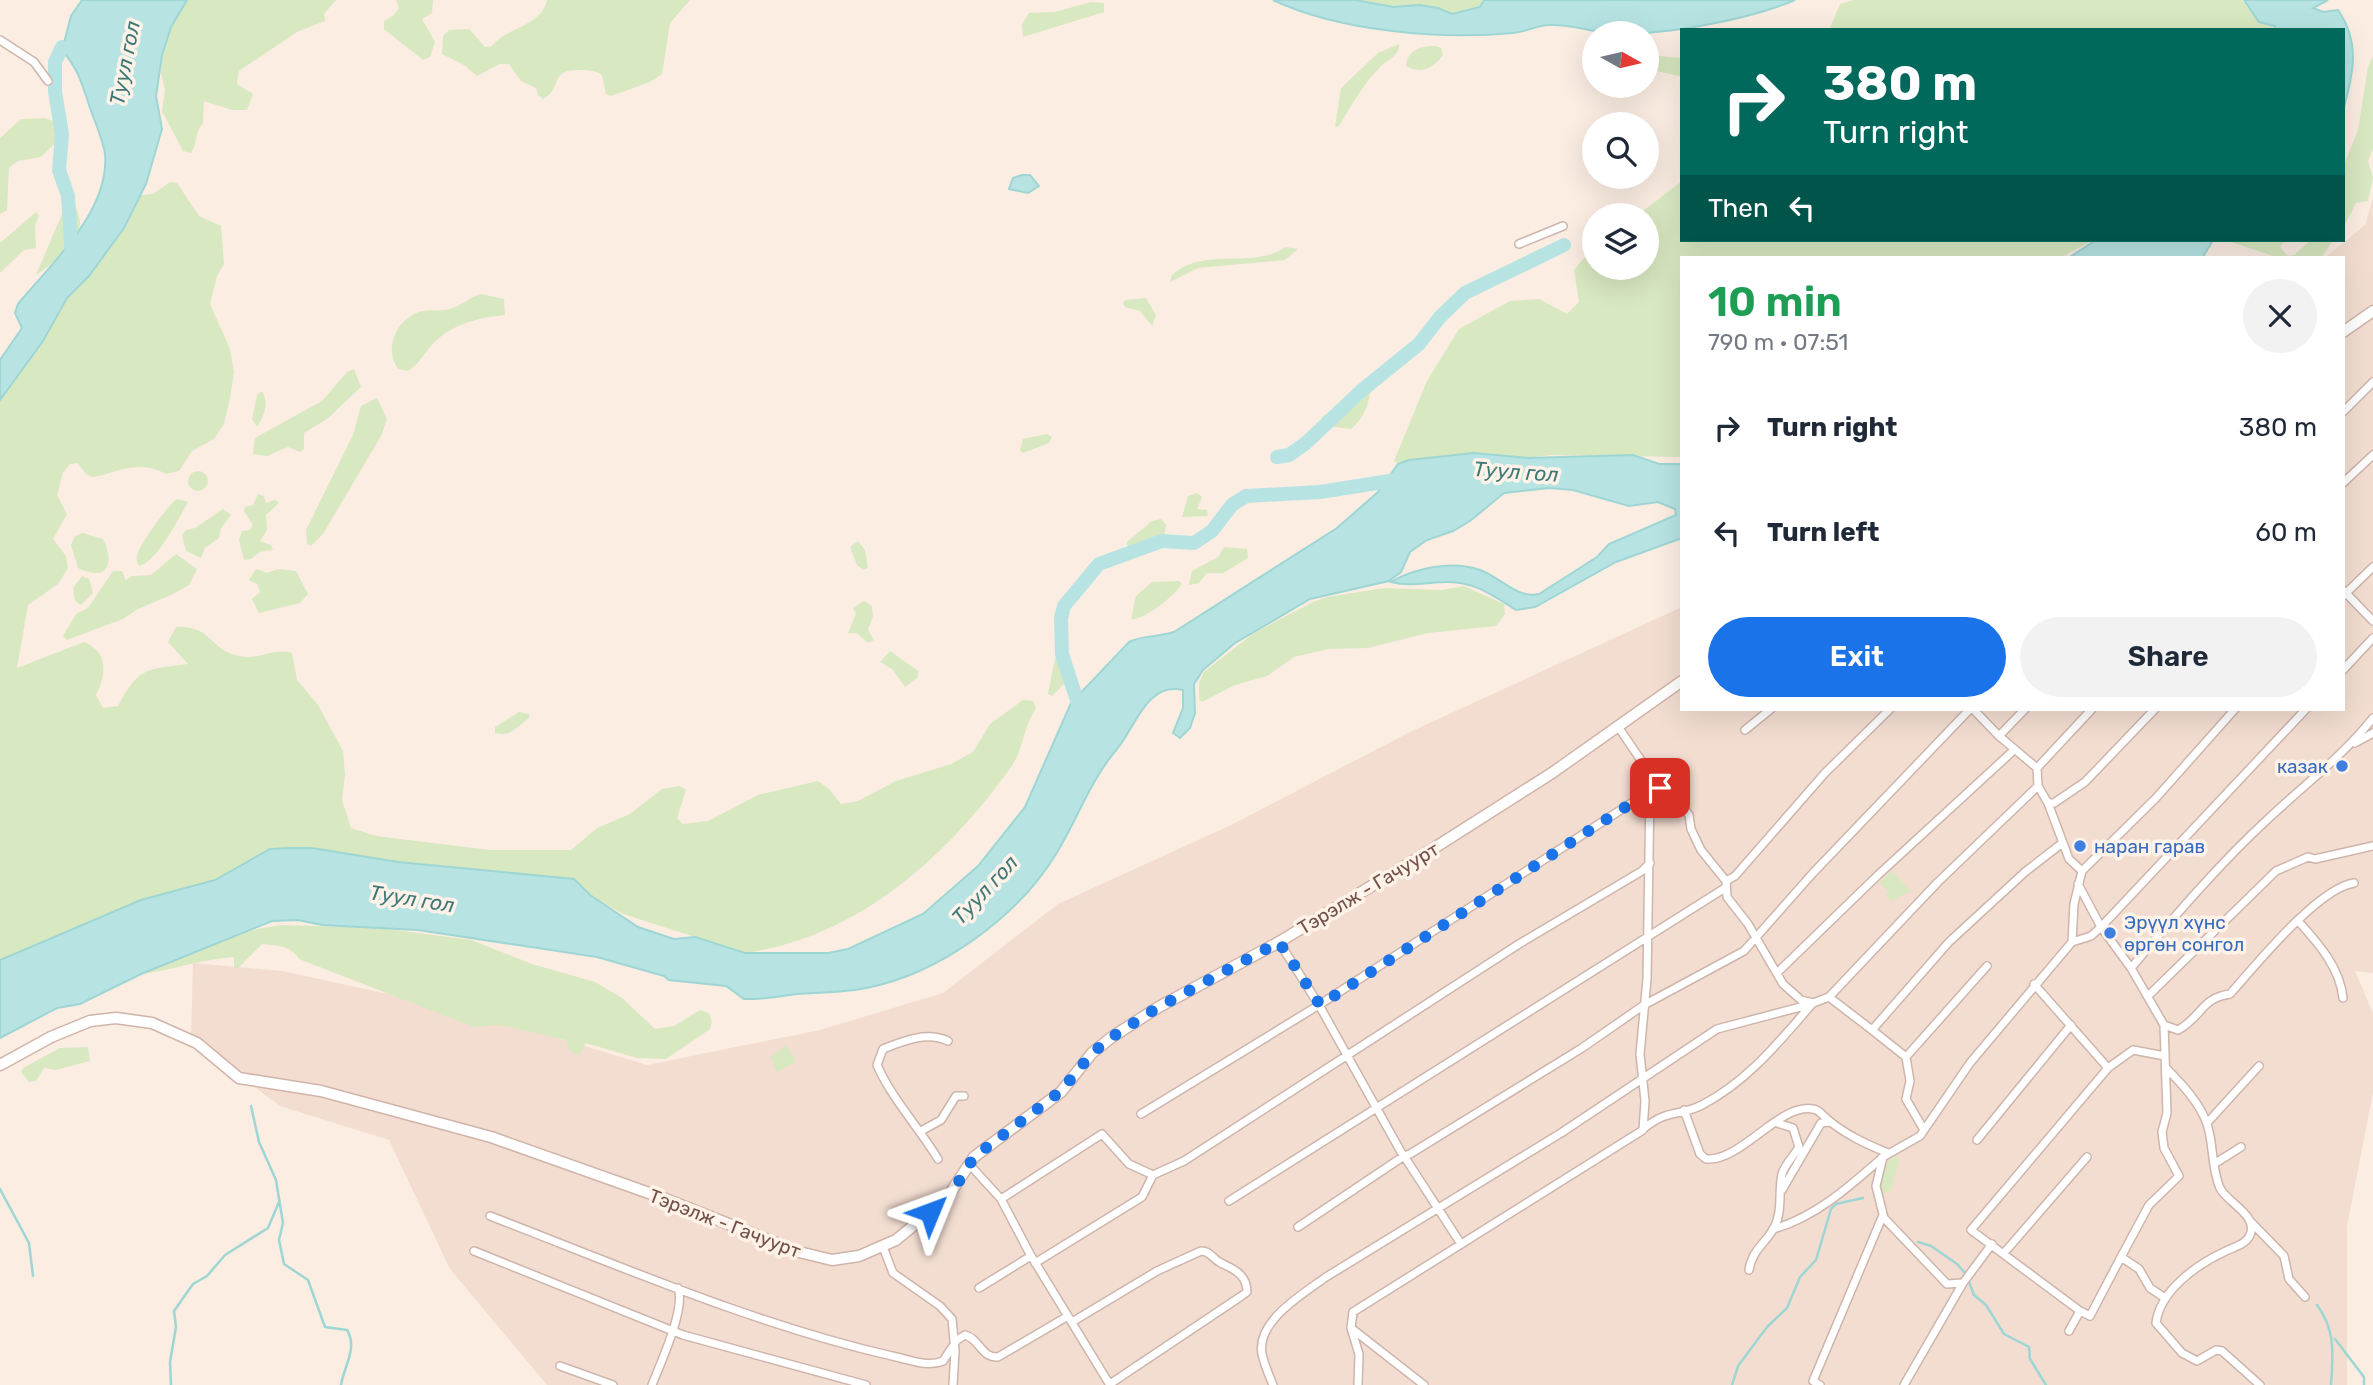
<!DOCTYPE html>
<html lang="en">
<head>
<meta charset="utf-8">
<style>
  :root { --surface:#fff; --page:#f2f2f3; --text:#1f2937; --muted:#747a83; --accent:#1a73e8 }
  body { margin:0; font-family:Rubik,sans-serif; background:var(--page); color:var(--text); height:100vh; display:flex; flex-direction:column; font-size:26px; white-space:nowrap }
  * { box-sizing:border-box; margin:0 }
  p { font-size:23px; color:var(--muted) }
  .icon { flex:none; width:38px; height:38px; fill:none; stroke:currentColor; stroke-width:2; stroke-linecap:round; stroke-linejoin:round }
  .map { position:relative; flex:1; overflow:hidden }
  .panel { position:absolute; left:1680px; top:256px; width:665px; height:455px; display:flex; flex-direction:column; background:var(--surface); border-radius:0px; box-shadow:0 7px 28px #0002 }
  .panel>* { flex:none }
  .hud { position:absolute; left:1680px; top:28px; width:665px; height:214px; border-radius:0px; box-shadow:0 7px 28px #0002; background:#00695c; color:#fff; overflow:hidden }
  .needle { width:46px; rotate:98deg }
  .controls { position:absolute; left:1582px; top:21px; display:grid; gap:14px }
  .controls a { display:grid; place-items:center; width:77px; height:77px; border-radius:50%; background:var(--surface); box-shadow:0 7px 28px #0002; font-size:35px }
  .pin { position:absolute; display:grid; place-items:center; width:60px; height:60px; color:#fff; margin:-30px; border-radius:14px; box-shadow:0 4px 10px #0006 }
  .me { position:absolute; width:77px; margin:-38px; rotate:46deg; stroke-linejoin:round; filter:drop-shadow(0 0 5px #0008) }
  .turn { display:flex; align-items:center; gap:24px; height:147px; padding:0 28px; font-size:32px }
  .turn .icon { width:91px; height:91px; stroke-width:2.5 }
  .turn b { display:block; font-size:49px; line-height:60px }
  .then { display:flex; align-items:center; height:66px; padding:0 28px; background:#0003; gap:14px; font-size:26px }
  .round { display:grid; place-items:center; flex:none; width:74px; height:74px; border-radius:37px; background:var(--page) }
  .summary { display:flex; align-items:center; justify-content:space-between; height:119px; padding:0 28px }
  h1 { font-size:42px; font-weight:600; line-height:52px; color:#1e9e55 }
  .cta { display:flex; gap:14px; margin-top:auto; padding:14px 28px }
  .cta a { flex:1; height:80px; border-radius:42px; background:var(--accent); color:#fff; font-size:28px; font-weight:600; line-height:80px; text-align:center }
  .cta a+a { background:var(--page); color:var(--text) }
  ul { padding:0; list-style:none }
  li { display:flex; align-items:center; gap:21px; height:105px; padding:0 28px }
  li div { flex:1 }
  li b { display:block; font-size:26px }
  li em { font-style:normal }
  .map>svg:first-child { display:block }
</style>
</head>
<body>
<div class="map">
<svg width="2373" height="1385" viewBox="0 0 2373 1385">
  <rect width="100%" height="100%" fill="#fbede2"/>
  <path fill="#f3ddd1" d="M2373,198V973L2355,971L2373,1013V1093L2347,1226V1385H547L450,1269L389,1140L280,1106L191,1039L193,963L282,971L476,1013L647,1065L820,1030L943,993L1058,904L1231,825L1410,732L1682,607V709H2343V257H2326L2365,225Z"/>
  <path fill="#d8e8c1" d="M187,0H336L324,14L325,21L297,32L239,71L237,84L253,94L247,110H232L204,101L203,123C194,133 198,143 191,153L183,151L162,111L165,90L161,73L162,55L171,28Z
    M396,0H433L432,13L422,19L435,42L430,57L423,60L384,29V21L394,15L399,8Z
    M547,0H690L670,23L662,74L650,82L611,96L606,94L602,75C594,70 588,70 580,70C548,69 563,89 543,99L538,95L536,88L521,81L509,64H500L477,76L464,65L442,54L443,36L449,30L469,29L485,47L492,46C506,27 541,27 547,0Z
    M1355,0H1484L1480,7L1452,14L1438,8L1420,5L1393,7Z
    M1854,0H2242L2259,22L2275,26L2276,30H1829L1840,4Z
    M1091,2L1104,3V12L1023,37L1022,24L1029,13L1055,12Z
    M1399,44C1399,56 1390,58 1382,65C1364,83 1352,104 1339,126L1335,127L1341,88L1378,53Z
    M1435,46L1441,48L1443,55C1434,68 1420,75 1406,66C1407,51 1421,45 1435,46Z
    M1647,55L1682,58V77L1653,70L1647,74Z
    M2373,56V149L2368,161L2373,177L2368,201L2356,203L2343,228V167L2358,130L2368,67Z
    M45,118L60,124L59,139L41,157L18,161L9,168L7,210L0,214V138L21,119Z
    M1682,181V240H2093L2062,257H1682V457L1550,455L1528,458L1474,453L1409,460L1398,464L1394,461L1427,381L1459,329L1510,301L1539,299L1567,314L1579,302L1574,270L1594,246V268H1647V215H1638Z
    M170,182L177,183L199,216L221,226L224,264L217,276L210,304L230,349L234,372L230,398L224,424L214,439L192,451L179,471L166,474C132,455 101,482 89,476C85,474 81,467 78,463L70,464L63,473L57,495L67,514L53,539L66,556L68,568L58,584L28,605L17,668L84,642C109,652 106,675 96,695L103,708L118,706C139,667 147,669 188,664L168,642L176,627C213,625 209,650 239,656C259,661 272,647 292,653L297,680L318,705L343,751L345,775L342,800L351,828L376,836L490,850H571L597,828L630,814L662,789L680,786L686,790L677,818L683,824L708,821L758,795L818,781L829,789L841,804L858,801L896,781L951,764L973,752L990,724L1023,700L1033,701L1036,708C1022,730 1024,750 1009,770C944,859 858,937 745,953L623,914L590,895L574,879L398,862L312,848L270,849L215,880L141,900L0,960V400L43,341L67,298L89,276L124,228L141,195L153,194Z
    M67,202L75,204C76,209 80,217 80,222C79,244 52,264 36,275Z
    M36,212L39,216L35,225L36,248L24,250L0,273V243Z
    M2225,240H2285L2280,247L2288,256L2294,255L2311,240H2333L2322,257H2276Z
    M1286,247L1298,249L1285,260L1198,268L1170,282L1172,275C1204,246 1252,270 1286,247Z
    M480,294L504,299L505,315C478,318 450,324 431,346C422,356 419,364 408,371L398,369C383,347 397,318 422,311C431,309 440,312 450,309C460,306 469,298 480,294Z
    M1146,298L1156,315L1152,326L1140,311L1125,307L1123,304L1125,300Z
    M354,369L361,387L327,419L304,433V449L300,452L288,447L267,456L253,454L255,438L322,401L347,372Z
    M1359,385L1371,389C1368,405 1365,417 1351,429L1320,425L1322,417L1345,401Z
    M262,391C269,404 265,414 257,427L252,419L257,395Z
    M377,398L387,419L381,436L323,534L311,546L307,544L306,530L353,435L361,406Z
    M1047,434L1052,437L1049,443L1023,453L1020,450L1023,439Z
    M188 481a10 10 0 1 1 20 0a10 10 0 1 1-20 0Z
    M1197,493L1202,497L1197,509L1207,510L1208,516L1182,517L1188,496Z
    M258,494L264,496L266,503L275,500L279,503L266,515L267,530L260,541L271,545L273,550L260,552L251,559L244,560L239,540L242,531L250,530L253,525L244,511L245,507L253,505Z
    M177,499L188,502C179,518 157,562 139,566C137,562 136,560 137,555C140,544 168,505 177,499Z
    M223,509L231,515L221,528L219,538L205,548L201,558L186,551L182,535L186,530L195,528Z
    M1161,519L1166,525L1164,537L1128,552L1127,542L1152,521Z
    M83,533L103,539C116,565 106,582 78,568L71,545L75,536Z
    M858,541L865,550L868,568L863,570L857,565L850,547Z
    M1224,547L1247,549L1248,558L1223,573H1207L1199,583L1189,585L1192,571L1218,557Z
    M176,554L197,569L189,585L173,594L136,610L123,619L67,640L63,636L76,614L88,608L113,571H122L126,580L132,576L151,575Z
    M256,569L267,573L278,569L296,571L308,594L300,603L259,613L252,599L260,592L257,584L249,580Z
    M82,576L89,579L93,593L81,605L75,601L73,588Z
    M1152,582L1179,581L1182,584C1175,595 1144,621 1131,619L1136,596Z
    M1464,586L1504,604L1505,614L1496,626L1428,633L1368,648L1328,649L1294,657L1267,676L1235,685L1202,702L1199,699V683L1204,672L1254,633L1313,602L1327,597L1384,588L1442,590Z
    M864,601L872,606L873,616L868,630L874,640L868,643L857,633H848L856,614L853,608Z
    M890,651L918,671V677L905,687L892,669L880,662Z
    M1055,658L1062,661L1065,683L1052,696L1048,694Z
    M519,712L529,714L530,717C519,725 510,738 495,733V727Z
    M1892,871L1911,891L1891,901L1886,896L1889,892L1879,883Z
    M281,925L380,928L471,940L532,964L595,982L622,998L655,1029L674,1026L700,1010L709,1013L712,1022L710,1029L666,1059L637,1058L585,1043L582,1052L577,1055L570,1051L566,1040L500,1025L474,1027L299,959C290,945 278,946 262,944L237,969L234,968V957C202,959 173,970 141,974L242,932Z
    M787,1045L796,1062L777,1072L770,1057Z
    M88,1047L90,1061L56,1070L44,1068L36,1081L29,1082L21,1072L23,1068L60,1048Z
    M1897,1155L1899,1163L1891,1190L1881,1195L1879,1193L1884,1170L1891,1157Z"/>
  <path fill="#b7e4e3" stroke="#9ed6d4" stroke-width="2" d="M82,0H187L171,27L162,55L156,96L162,129L146,184L124,228L89,276L67,298L43,341L0,400V360L22,328L15,313L18,304C51,264 110,211 105,154C103,140 95,122 90,108C83,87 78,67 62,51L71,16Z
    M1273,0H1355L1393,7L1420,5L1438,8L1452,14L1480,7L1484,0H1795C1748,20 1658,37 1608,33C1588,31 1569,24 1550,25C1537,25 1526,32 1513,33C1440,40 1339,31 1273,0Z
    M2244,0H2328L2313,8L2323,12L2338,10C2361,43 2353,75 2343,111V30H2276L2275,26L2259,22Z
    M1022,175H1030L1039,186L1028,193L1009,189L1013,178Z
    M2096,240H2213L2203,257H2070Z
    M1474,453L1528,458L1633,455L1659,464H1682V538L1616,562L1535,607L1516,610C1494,596 1474,581 1446,582C1427,582 1410,587 1391,582C1415,568 1452,560 1480,570C1500,577 1517,599 1539,594L1597,557L1609,544L1676,515L1675,509L1658,502L1629,506L1573,490L1549,488L1504,493L1470,521L1453,531L1427,540L1410,552L1401,572L1389,581L1310,599L1235,643L1203,670L1194,684L1195,713L1190,728L1180,738L1173,733L1183,708V690C1147,681 1135,728 1117,749C1091,779 1077,820 1056,854C1018,917 939,974 866,988C843,993 820,992 797,994C780,996 762,1000 744,999L726,986L669,980L664,976L597,957L418,930L322,925L298,920L272,921L141,974L80,1004L57,1008L0,1038V960L141,900L215,880L270,849L291,848H312L398,862L574,879L590,895L638,927L674,939L695,937L745,953H828L848,949L923,914L978,866L1025,807L1071,703L1129,642C1143,635 1159,637 1174,632L1337,528L1378,492L1398,464L1409,460Z"/>
  <g fill="none" stroke-linecap="round" stroke-linejoin="round">
    <path stroke="#9ed6d4" stroke-width="2.5" d="M251,1106L259,1142L276,1180L283,1223L279,1240L284,1264L308,1280L325,1327L347,1330C358,1348 344,1366 341,1385
      M0,1189L29,1243L33,1276
      M1918,1242L1931,1246L1957,1264L1966,1274L1974,1295L1986,1305L2004,1334L2029,1347L2030,1359L2046,1385
      M2317,1305C2336,1331 2333,1354 2331,1385
      M2335,1339L2364,1377V1385
      M171,1385L170,1362L176,1327L174,1311L193,1284L207,1276L225,1255L268,1228L279,1202
      M1732,1385L1738,1366L1767,1327L1787,1308L1800,1277L1816,1260L1831,1209L1836,1204L1863,1198"/>
    <path stroke="#b7e4e3" stroke-width="14" d="M62,47L55,62V92L62,134L59,170L68,196L72,259
      M1277,457L1289,455L1306,443L1361,391L1419,344L1440,317L1465,293L1564,245
      M1081,713L1062,654L1061,618L1064,606L1099,564L1162,541L1194,543L1212,531L1232,505L1246,496L1320,492L1402,479"/>
    <g stroke="#ceb5ac" stroke-width="10">
      <path id="minor" d="M0,40L34,62L48,81
        M1519,244L1563,226
        M2343,412L2373,382
        M2343,483L2373,455
        M2343,590L2373,621
        M2344,595L2373,567
        M2343,670L2373,638
        M1973,709L1999,736
        M2025,709L1999,736L2037,768
        M1745,730L1771,709
        M2355,743L2373,733
        M2048,803L2038,786L2037,768L2092,709
        M2082,871L2069,859L2048,803H2054L2085,782L2155,709
        M1726,881L1735,876L1825,773L1890,709
        M2299,922C2319,944 2340,968 2343,998
        M1279,942L1319,1005L1401,1152L1404,1156L1410,1154L1582,1048L1644,1005L1744,951L1813,873L1970,709
        M2072,942L2091,936L2101,927L2078,884
        M1987,966L1906,1057L1872,1030L1949,942L2025,872L2061,844
        M2131,968L2101,927L2306,709
        M1778,972L1878,875L2014,750
        M2034,984L2108,1068L1971,1230L2080,1311
        M2148,996L2276,871L2308,857L2315,859L2373,846
        M1829,997L1938,882L2038,786
        M2164,1025L2178,1030C2202,1017 2201,998 2230,994C2255,966 2318,888 2354,883
        M1906,1057L1910,1081L1906,1099L1924,1130
        M2108,1068L2133,1050L2165,1056
        M2166,1068C2181,1083 2200,1103 2207,1124C2214,1144 2211,1168 2220,1188C2226,1202 2259,1215 2250,1235C2246,1245 2233,1247 2224,1252C2196,1265 2160,1291 2156,1323L2182,1353L2197,1361L2216,1350L2222,1351L2260,1385
        M1684,1110L1700,1154L1706,1159C1741,1162 1779,1103 1813,1109C1820,1110 1821,1114 1826,1118C1844,1134 1866,1144 1888,1153
        M1141,1114L1319,1005L1650,791L1651,775L1619,728
        M2207,1123L2259,1066
        M1643,1129C1669,1108 1678,1117 1702,1105C1748,1081 1779,1042 1812,1004
        M921,1131L941,1120L956,1096H964
        M1977,1140L2071,1025
        M938,1159C918,1126 892,1099 877,1065L883,1049C903,1041 927,1031 948,1041
        M969,1164L1001,1199L1030,1254L1110,1385
        M2214,1164L2241,1147
        M1782,1190L1821,1123L1830,1122
        M1001,1199L1102,1134L1129,1164L1153,1175
        M1229,1201L1725,888
        M490,1216C623,1267 753,1324 892,1356C908,1359 927,1368 943,1361L957,1340L965,1335C980,1339 981,1358 998,1357L1068,1316
        M2250,1221L2284,1256L2289,1279L2305,1297
        M1298,1227L1404,1156L1461,1244
        M1773,1229C1815,1218 1851,1185 1883,1157
        M1992,1244L1963,1283L1947,1284L1884,1218L1876,1186L1883,1157L1920,1136L1970,1063L2072,942L2074,904L2082,871L2156,798L2235,709
        M883,1247L893,1273L940,1306L952,1319L955,1351L953,1385
        M474,1251L683,1335L866,1385
        M2004,1253L2087,1157
        M2121,1257L2149,1205L2179,1176L2164,1148L2162,1132L2167,1113L2164,1025L2131,968C2174,917 2219,864 2269,818C2304,785 2343,756 2373,718
        M1035,1263L1142,1197L1153,1175L1184,1161L1519,944L1642,871L1650,863
        M1749,1270C1752,1250 1765,1244 1774,1228C1783,1211 1778,1192 1782,1174C1785,1164 1794,1156 1799,1147L1793,1128L1777,1123
        M979,1288L1031,1256
        M1072,1322L1157,1271L1201,1251C1211,1251 1212,1259 1221,1263C1233,1269 1247,1274 1247,1292L1240,1297L1110,1384
        M1351,1328L1359,1354L1358,1385
        M2069,1331L2080,1311L2090,1316L2121,1257L2139,1269L2150,1288L2165,1298
        M560,1366L613,1385
        M652,1385C660,1364 686,1309 678,1288
        M1273,1385C1269,1375 1264,1364 1262,1354C1256,1321 1303,1294 1326,1277L1561,1133L1717,1029L1812,1004
        M1424,1385L1351,1328L1353,1312L1643,1130L1645,1101L1640,1054L1647,979L1650,791L1667,788L1689,815L1691,829L1701,850L1726,881L1727,897L1748,924L1783,984L1801,1000L1813,1003L1829,997L1872,1030
        M1820,1385L1813,1381L1883,1215
        M1904,1385L1963,1283"/>
    </g>
    <g stroke="#d1b4a9" stroke-width="13">
      <path id="secondary" d="M2343,332L2373,311
        M0,1065L51,1037L90,1021L116,1018L152,1023L197,1043L239,1078L321,1091L491,1137L663,1198L799,1252L832,1260L859,1256L896,1240L947,1198L974,1157L1061,1092L1092,1053L1112,1037L1157,1008L1279,942L1431,850L1552,773L1682,681"/>
    </g>
    <use href="#minor" stroke="#fff" stroke-width="7"/>
    <use href="#secondary" stroke="#fff" stroke-width="10"/>
  </g>
  <g fill="none" stroke-linecap="round" stroke-linejoin="round">
    <path stroke="#1a73e8" stroke-width="12" stroke-dasharray="0 21.6" d="M930,1212L951,1194L974,1157L1061,1091L1092,1053L1112,1037L1157,1008L1279,942L1320,1005L1650,791L1660,788"/>
  </g>
  <g fill="#3f7fe0" stroke="#fff2e8" stroke-width="2.5">
    <circle cx="2342" cy="766" r="7"/>
    <circle cx="2080" cy="846" r="7"/>
    <circle cx="2110" cy="933" r="7"/>
  </g>
  <g text-anchor="middle" stroke-width="7" stroke-linejoin="round" paint-order="stroke">
    <g font-size="19" fill="#366cbe" stroke="#fff2e8" text-anchor="start">
      <text x="2328" y="773" text-anchor="end">казак</text>
      <text x="2094" y="853">наран гарав</text>
      <text x="2124" y="929">Эрүүл хүнс<tspan x="2124" dy="22">өргөн сонгол</tspan></text>
    </g>
    <g font-size="19" fill="#725149" stroke="#fff2e8">
      <text transform="translate(1368 888) rotate(-31)" y="7">Тэрэлж - Гачуурт</text>
      <text transform="translate(725 1223) rotate(21)" y="7">Тэрэлж - Гачуурт</text>
    </g>
    <g font-size="21" font-style="italic" fill="#3e7877" stroke="#fff2e8">
      <text transform="translate(125 63) rotate(-79)" y="7">Туул гол</text>
      <text transform="translate(1516 472) rotate(4)" y="7">Туул гол</text>
      <text transform="translate(985 890) rotate(-47)" y="7">Туул гол</text>
      <text transform="translate(412 899) rotate(9)" y="7">Туул гол</text>
    </g>
  </g>
</svg>
<div class="controls">
<a><svg class="needle" viewBox="-14 -14 28 28"><path d="M0-13l5 13h-10z" fill="#e53935"/><path d="M0 13l5-13h-10z" fill="#747a83"/></svg></a>
<a><svg class="icon" aria-label="search" viewBox="0 0 24 24"><circle cx="10" cy="10" r="6"/><path d="M15 15l6 6"/></svg></a>
<a><svg class="icon" aria-label="layers" viewBox="0 0 24 24"><path d="M12 4l9 5-9 5-9-5zM3 14l9 5 9-5"/></svg></a>
</div>
<div class="pin" style="left:1660px;top:788px;background:#d93025"><svg class="icon" aria-label="arrive" viewBox="0 0 24 24"><path d="M6 21V4h12l-3 4 3 4H6"/></svg></div>
<svg class="me" style="left:930px;top:1212px" viewBox="-20 -20 40 40"><path d="M0-17L14 15 0 8-14 15z" fill="#1a73e8" stroke="#fff" stroke-width="4"/></svg>
<div class="hud">
<div class="turn"><svg class="icon" aria-label="right" viewBox="0 0 24 24"><path d="M7 20v-9h11M14 6l5 5-5 5"/></svg><div><b>380 m</b>Turn right</div></div>
<div class="then">Then<svg class="icon" aria-label="left" viewBox="0 0 24 24"><path d="M17 20v-9H6M10 6l-5 5 5 5"/></svg></div>
</div>
<section class="panel">
<div class="summary"><div><h1>10 min</h1><p>790 m · 07:51</p></div><a class="round"><svg class="icon" aria-label="close" viewBox="0 0 24 24"><path d="M6 6l12 12M18 6L6 18"/></svg></a></div>
<ul>
<li><svg class="icon" aria-label="right" viewBox="0 0 24 24"><path d="M7 20v-9h11M14 6l5 5-5 5"/></svg><div><b>Turn right</b></div><em>380 m</em></li>
<li><svg class="icon" aria-label="left" viewBox="0 0 24 24"><path d="M17 20v-9H6M10 6l-5 5 5 5"/></svg><div><b>Turn left</b></div><em>60 m</em></li>
</ul>
<div class="cta"><a>Exit</a><a>Share</a></div>
</section>
</div>
</body>
</html>
